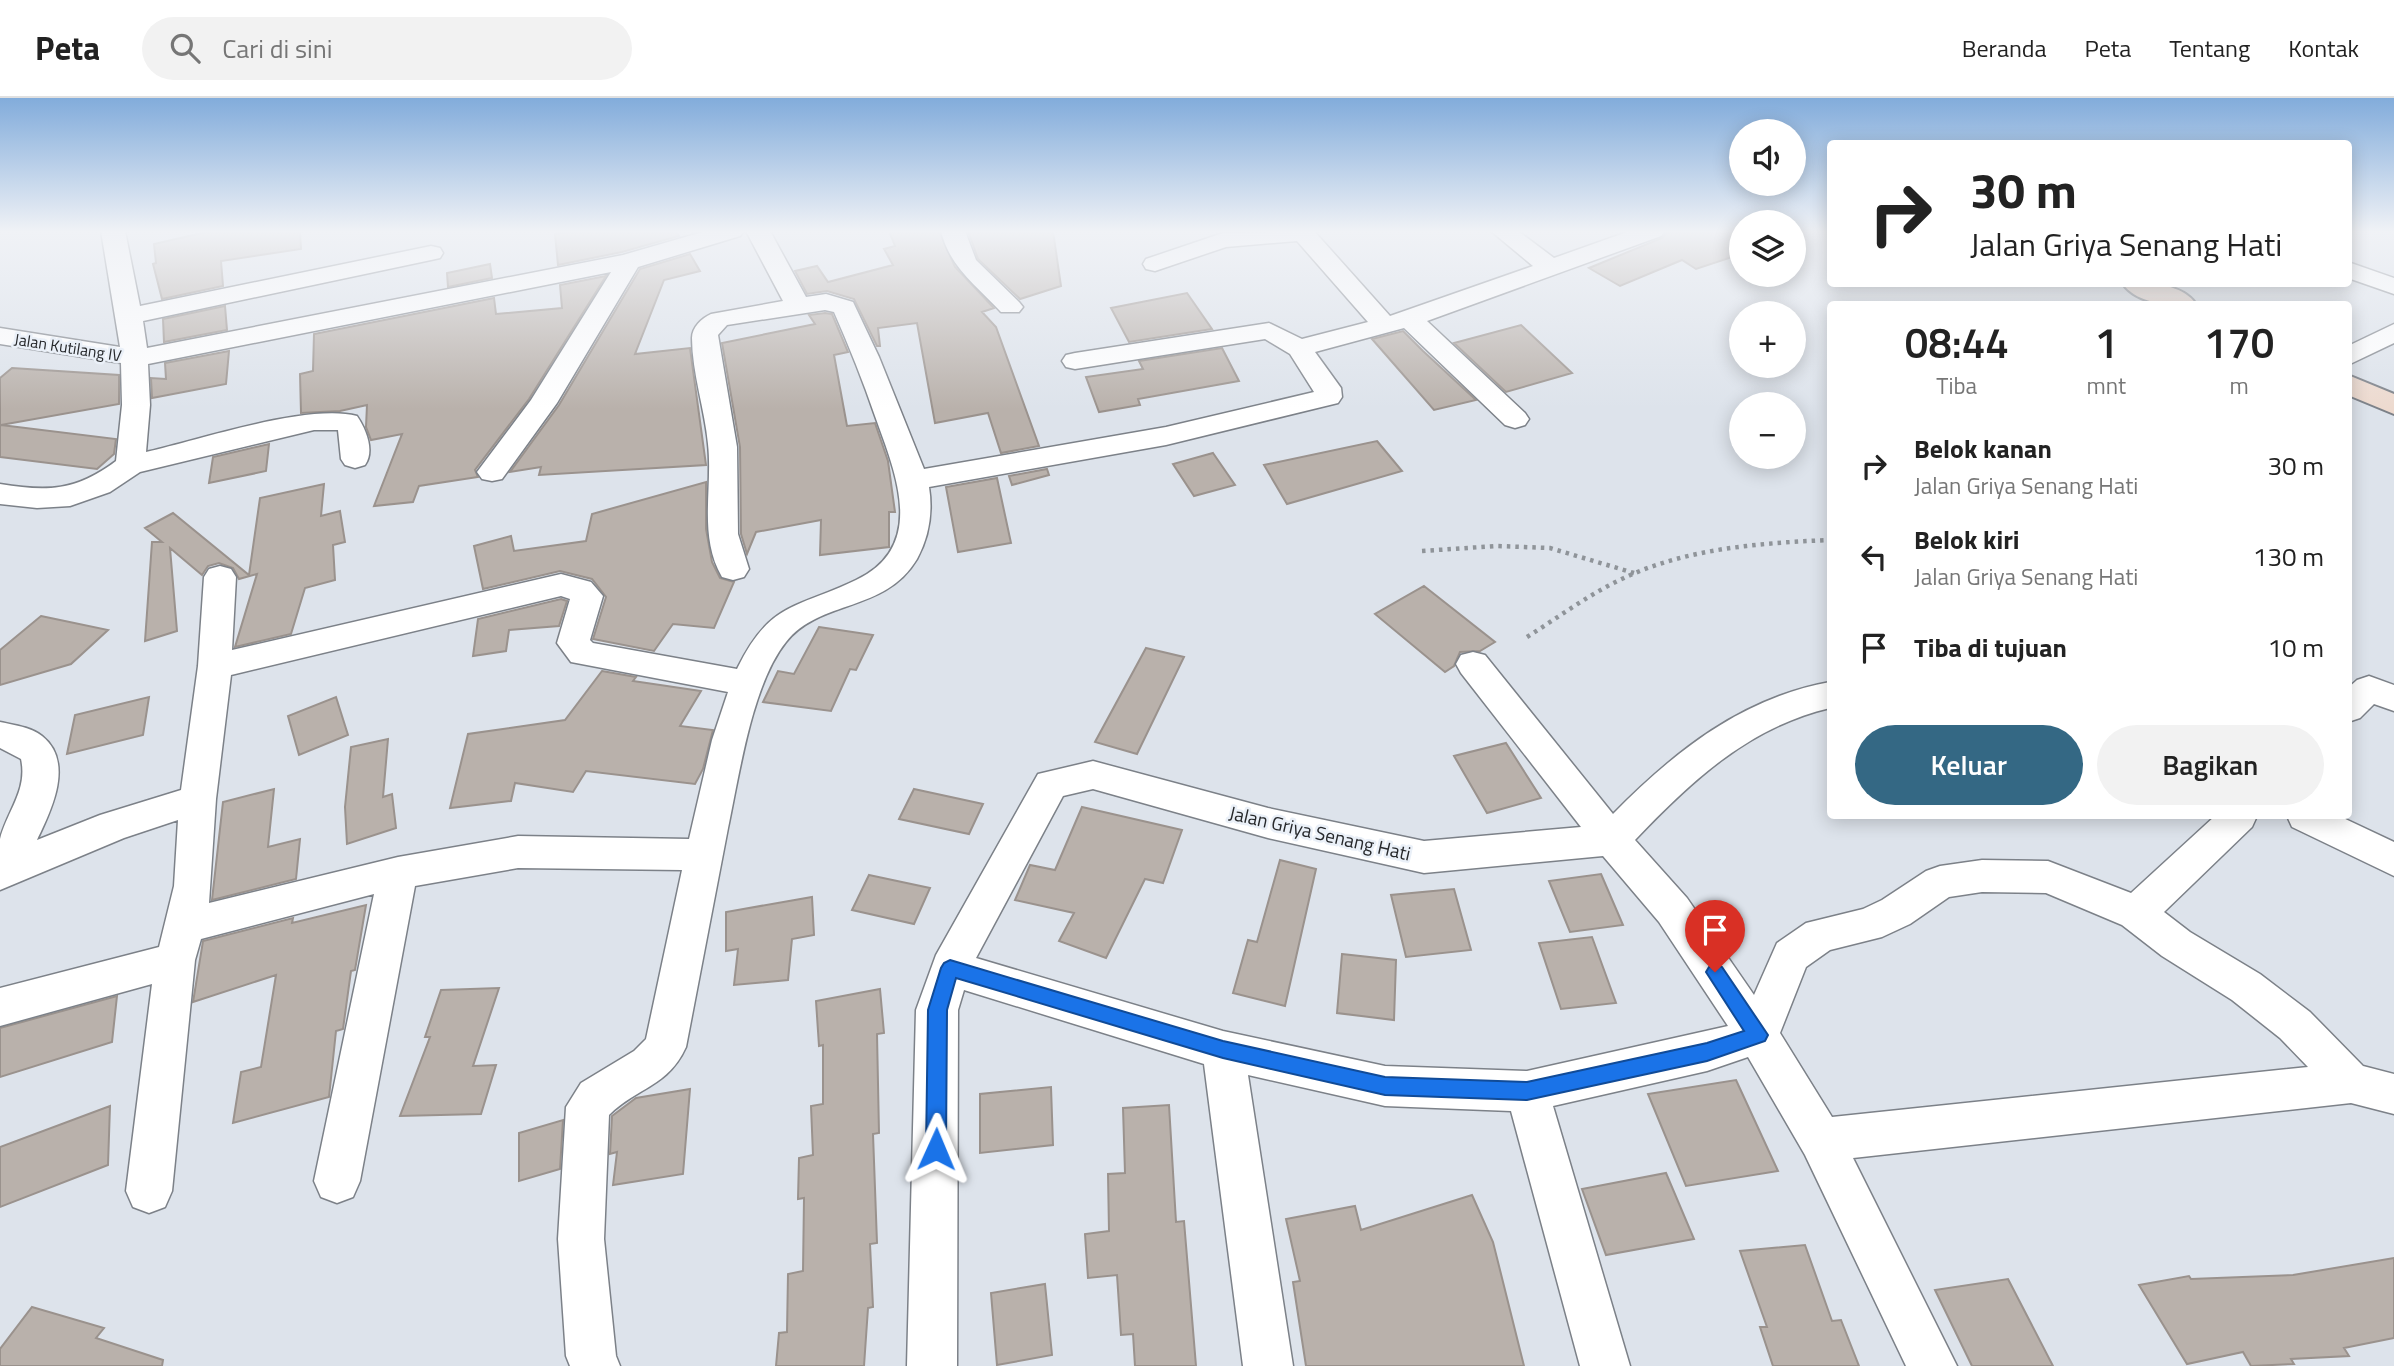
<!DOCTYPE html>
<html lang="id">
<head>
<meta charset="utf-8">
<style>
  :root { --surface:#fff; --page:#f2f2f2; --text:#222; --muted:#767676; --line:#e0e0e0; --accent:#346884 }
  body { margin:0; font-family:"Titillium Web",sans-serif; background:var(--page); color:var(--text); height:100vh; display:flex; flex-direction:column; font-size:26px; white-space:nowrap }
  * { box-sizing:border-box; margin:0 }
  p { font-size:23px; color:var(--muted) }
  .icon { flex:none; width:38px; height:38px; fill:none; stroke:currentColor; stroke-width:2; stroke-linecap:round; stroke-linejoin:round }
  .map { position:relative; flex:1; overflow:hidden }
  .drawer { position:absolute; left:1827px; top:203px; width:525px; height:518px; display:flex; flex-direction:column; background:var(--surface); border-radius:7px; box-shadow:0 4px 18px #0003 }
  .drawer>* { flex:none }
  .hud { position:absolute; left:1827px; top:42px; width:525px; height:147px; border-radius:7px; box-shadow:0 4px 18px #0003; background:#fff; color:var(--text); overflow:hidden }
  .fabs { position:absolute; left:1729px; top:21px; display:grid; gap:14px }
  .fabs a { display:grid; place-items:center; width:77px; height:77px; border-radius:50%; background:var(--surface); box-shadow:0 4px 18px #0003; font-size:35px }
  .pin { position:absolute; display:grid; place-items:center; width:60px; height:60px; color:#fff; margin:-72px -30px; border-radius:50% 50% 50% 0; rotate:-45deg; box-shadow:0 0 7px #0007 }
  .pin .icon { rotate:45deg }
  .me { position:absolute; width:77px; margin:-38px; rotate:1deg; stroke-linejoin:round; filter:drop-shadow(0 0 5px #0008) }
  .turn { display:flex; align-items:center; gap:24px; height:147px; padding:0 28px; font-size:32px }
  .turn .icon { width:91px; height:91px; stroke-width:2.5 }
  .turn b { display:block; font-size:49px; line-height:60px }
  .eta { display:flex; justify-content:space-evenly; align-items:center; height:119px; text-align:center }
  .eta b { font-size:42px; font-weight:600; line-height:49px }
  .cta { display:flex; gap:14px; margin-top:auto; padding:14px 28px }
  .cta a { flex:1; height:80px; border-radius:42px; background:var(--accent); color:#fff; font-size:28px; font-weight:600; line-height:80px; text-align:center }
  .cta a+a { background:var(--page); color:var(--text) }
  ul { padding:0; list-style:none }
  li { display:flex; align-items:center; gap:21px; height:91px; padding:0 28px }
  li div { flex:1 }
  li b { display:block; font-size:26px }
  li em { font-style:normal }
  header { display:flex; align-items:center; gap:42px; box-sizing:border-box; height:98px; padding:0 35px; background:var(--surface); border-bottom:2px solid var(--line) }
  header strong { font-size:33px }
  nav { display:flex; gap:38px; margin-inline-start:auto; font-size:24px }
  .search { width:490px; height:63px; background:var(--page); display:flex; align-items:center; gap:18px; box-sizing:border-box; padding:0 24px; border-radius:38px; color:var(--muted); font-size:26px }
  .map>svg:first-child { display:block }
</style>
</head>
<body>
<header>
<strong>Peta</strong>
<div class="search"><svg class="icon" aria-label="search" viewBox="0 0 24 24"><circle cx="10" cy="10" r="6"/><path d="M15 15l6 6"/></svg>Cari di sini</div>
<nav><a>Beranda</a><a>Peta</a><a>Tentang</a><a>Kontak</a></nav>
</header>
<div class="map">
<svg width="2394" height="1268" viewBox="0 0 2394 1268">
  <rect width="100%" height="100%" fill="#dde3eb"/>
  <path fill="#b9b1ab" stroke="#9a928d" stroke-width="2" d="M211,133H300L301,151L221,163L223,188L162,201L153,166L156,165L154,146Z
    M575,133H676L679,138L622,154L558,167L555,136Z
    M889,133H939L955,169L994,210L982,214L996,229L1039,348L1001,355L988,315L935,325L917,225L878,230L880,248H877L854,201L827,193L807,196L795,173L817,168L828,184L893,167L884,151L895,148Z
    M968,133H1053L1061,188L1020,201L978,161Z
    M1668,133H1741V156L1696,171L1682,162L1620,188L1589,170L1662,140Z
    M690,156L700,173L664,182L635,256L690,250L706,367L539,377L541,369L510,374L559,307L640,171Z
    M490,166L492,180L448,189L447,175Z
    M606,178L529,301L475,372L478,379L419,388L413,404L374,408L402,336L371,342L366,329L367,307L340,313L301,315L300,276L313,273L314,236L494,200L496,216L562,210L560,187Z
    M1187,195L1212,231L1129,244L1111,210Z
    M225,208L227,232L164,244L163,221Z
    M825,215L832,216L848,254L834,257L847,328L875,325L888,363L895,414H889V449L820,457L821,422L756,434L747,456L741,436L740,349L722,245L815,226L809,217Z
    M1521,227L1572,275L1506,294L1454,245Z
    M1403,233L1423,253L1476,302L1434,312L1372,241Z
    M1222,250L1239,283L1138,301L1140,307L1099,314L1086,279L1143,271L1139,263Z
    M229,253L226,286L152,300L151,280L166,281L165,265Z
    M12,270L119,277V306L1,327L116,341L114,356L97,371L0,359V280Z
    M1377,343L1402,373L1287,406L1264,367Z
    M269,346L266,373L209,385L213,359Z
    M1213,355L1235,387L1194,398L1173,366Z
    M1047,371L1049,377L1012,387L1009,378Z
    M997,380L1011,445L958,454L946,389Z
    M706,384V431L712,464L720,480L734,484L714,530L673,526L654,553L593,541L606,499L592,481L560,473L483,491L474,448L511,438L514,453L586,443L592,416Z
    M324,386L321,418L340,413L345,444L333,447L335,482L305,490L291,536L235,549L257,476L239,481L233,470L219,465L208,468L202,477L170,450L177,533L145,543L152,444H162L145,430L173,415L249,477L260,400Z
    M1424,488L1495,544L1480,553L1460,554L1454,568L1445,574L1375,516Z
    M561,501L567,503L559,528L509,532L506,553L473,558L478,521Z
    M41,518L108,532L71,566L0,587V552Z
    M819,529L873,537L856,572L850,571L831,613L763,604L778,573L794,576Z
    M1146,550L1184,559L1137,656L1095,644Z
    M602,573L636,579L633,583L701,593L680,628L713,632L703,671L695,686L586,673L573,694L515,685L511,703L450,710L468,636L565,622Z
    M149,599L143,637L67,656L75,617Z
    M336,599L348,637L299,657L288,618Z
    M388,641L383,699L392,696L396,730L347,746L345,709L351,649Z
    M1506,645L1541,700L1487,715L1454,658Z
    M274,691L268,749L300,741L296,781L212,802L223,704Z
    M914,691L983,706L969,736L899,721Z
    M1082,709L1182,732L1163,785L1145,781L1106,860L1059,843L1074,815L1015,802L1030,767L1055,772Z
    M1280,762L1316,771L1285,908L1233,895L1248,842L1257,844Z
    M1601,776L1623,827L1570,834L1549,783Z
    M869,777L930,790L914,826L852,812Z
    M1454,791L1471,852L1406,859L1391,797Z
    M812,799L814,837L792,841L788,882L734,887L738,851L726,853V814Z
    M366,807L355,872L351,873L343,931L336,933L329,999L233,1025L241,974L261,969L276,877L193,904L203,843L293,820L292,825Z
    M1592,839L1616,905L1561,911L1539,845Z
    M1342,856L1396,862L1394,922L1337,915Z
    M499,890L473,968L496,967L481,1016L400,1018L430,939H425L441,892Z
    M880,891L884,935L877,936L879,1035L873,1036L877,1145L870,1146L873,1209L868,1210L864,1268H776L779,1235L787,1234L788,1176L803,1173L804,1100L798,1101L799,1060L813,1057L811,1008L823,1006V947L819,948L816,903Z
    M117,898L112,944L0,979V930Z
    M1736,982L1778,1073L1686,1088L1648,996Z
    M1051,989L1053,1047L980,1055V996Z
    M690,991L683,1076L613,1087L617,1054L610,1056L612,1018L636,1000Z
    M1169,1007L1176,1124L1184,1123L1196,1268H1135L1133,1236L1121,1237L1117,1177L1088,1180L1085,1136L1109,1133L1108,1076L1125,1075L1123,1010Z
    M110,1008L108,1067L0,1109V1049Z
    M563,1022L560,1071L519,1083V1035Z
    M1666,1075L1694,1141L1606,1157L1582,1091Z
    M1472,1097L1493,1144L1524,1268H1306L1293,1184L1300,1183L1286,1121L1355,1108L1361,1132Z
    M1805,1147L1832,1223L1841,1222L1859,1268H1773L1760,1229H1767L1740,1153Z
    M2394,1160V1240L2344,1250L2349,1258L2291,1261L2294,1266L2251,1268L2243,1254L2187,1266L2139,1187L2189,1178L2191,1181L2293,1177Z
    M2008,1181L2053,1268H1972L1935,1192Z
    M1045,1186L1052,1257L997,1267L991,1195Z
    M32,1209L104,1230L96,1240L163,1262L162,1268H0V1251Z"/>
  <g fill="none" stroke-linecap="round" stroke-linejoin="round">
    <g stroke="#7c8188" stroke-width="3">
      <path id="street" d="M101,133H125L140,208L431,148L440,150L443,155L440,160L431,162L143,223L147,250L623,157L706,133H744L740,138L638,169L557,305L502,381L492,383L482,381L477,374L531,302L611,174L148,266L150,307L146,354C199,342 308,305 357,318C366,331 375,353 365,367L355,370L345,367L341,361L338,332H314L140,374L110,394L70,408L37,410L0,406V386C48,394 76,393 116,363L122,307L121,265L0,246V230L120,249Z
        M746,133H770L806,199L826,196L853,204L879,259L924,371L1166,329L1314,294L1290,256L1265,241L1075,271L1066,269L1062,263L1066,257L1075,255L1269,225L1302,241L1368,224L1297,143L1226,149L1155,173L1146,171L1143,166L1146,161L1223,135L1314,133L1390,218L1533,168L1491,133H1518L1554,160L1630,133H1665L1661,138L1427,223L1525,315L1529,321L1525,327L1515,330L1505,327L1404,230L1315,254L1341,290L1342,299L1338,305L1166,347L929,389C933,414 929,439 917,461C885,515 820,501 786,544C752,586 739,678 728,730C714,803 700,876 686,949C668,989 637,989 609,1017L604,1141L616,1258L620,1268H570L566,1258L558,1141L566,1009L581,985L634,953L646,941L682,772L518,770L415,788L360,1083L353,1099L337,1105L321,1099L314,1083L374,796L201,841L195,862L172,1093L165,1109L149,1115L133,1109L126,1093L152,886L0,928V890L159,849L174,788L178,722L124,740L0,792C0,777 0,756 0,741C7,713 28,692 21,661L0,650V624C14,627 31,629 42,638C75,664 51,713 37,742L100,717L181,692L198,568L204,479L209,471L220,468L231,471L236,479L232,552L561,476L591,484L603,498L590,542L593,545L737,571C770,503 796,511 856,482C928,448 895,374 875,318C863,283 849,248 834,214L825,212L727,227L718,237L737,349L738,436L749,471L744,479L733,482L722,479C698,438 713,390 708,346C705,312 692,275 692,240C692,229 702,220 711,216L783,203ZM561,498L570,501L557,545L571,564L728,594L712,642L689,741L518,738L398,759L209,805L216,701L231,577Z
        M941,133H965L976,162L1019,204L1023,209L1019,214H1001C977,188 950,170 941,133Z
        M2348,164L2394,180V196L2348,180Z
        M2394,226V245L2348,267V248Z
        M1473,554L1485,557L1613,716C1675,653 1742,600 1830,584V610C1749,629 1691,683 1635,742L1687,800L1754,897L1777,845L1806,825L1863,811L1882,802L1926,773L1940,768L1982,762L2048,763L2131,795L2215,718H2257L2252,729L2164,814L2190,834L2260,876L2310,914L2363,968L2394,976V1016L2351,1005L1853,1060L1957,1268H1906L1805,1057L1748,959L1707,973L1553,1008L1630,1268H1580L1511,1013L1385,1008L1248,977L1293,1268H1243L1204,966L964,892L958,912L957,1268H907L916,912L936,857L1038,676L1093,663L1268,710L1424,743L1581,729L1461,575L1456,566L1461,557ZM1093,691L1268,740L1424,775L1603,758L1659,824L1728,928L1527,973L1385,968L1223,933L976,860L1063,698ZM1982,794L2046,795L2122,827L2162,858L2232,902L2280,940L2308,969L1832,1019L1780,935L1806,869L1830,852L1882,839L1910,826L1949,799Z
        M2369,578L2394,587V613L2374,606L2360,620L2348,624V590L2357,582Z
        M2287,718H2339L2394,744V778L2292,729Z"/>
    </g>
    <g stroke="#7c8188" stroke-width="4">
      <path id="secondary" d="M2123,186C2146,184 2182,185 2196,206C2173,208 2138,207 2123,186Z
        M2348,277L2394,296V316L2348,297Z"/>
    </g>
    <path stroke="#8f9499" stroke-width="4.5" stroke-dasharray="3.5 5" stroke-linecap="butt" d="M1422,453L1497,448L1550,450L1634,475
      M1527,539C1559,519 1589,496 1624,480C1687,450 1761,445 1830,442"/>
    <use href="#street" fill="#fff" fill-rule="evenodd"/>
    <use href="#secondary" fill="#eddacf" fill-rule="evenodd"/>
  </g>
  <linearGradient id="sky" x2="0" y2="1"><stop stop-color="#82acdb"/><stop offset="0.43" stop-color="#f0f2f6"/><stop offset="1" stop-color="#f0f2f6" stop-opacity="0"/></linearGradient>
  <rect width="2394" height="311" fill="url(#sky)"/>
  <path fill="#1a73e8" stroke="#114b97" stroke-width="2" d="M950,862L1223,943L1385,979L1527,984L1707,945L1744,933L1706,874L1709,869L1715,866L1722,869L1768,937L1765,943L1707,963L1527,1002L1385,997L1223,960L956,880L947,912L946,1051L943,1058L936,1061L929,1058L926,1051L928,912L941,870L944,865Z"/>
  <g text-anchor="middle" stroke-width="5" stroke-linejoin="round" paint-order="stroke">
    <g font-size="16" fill="#26282b" stroke="#eaf0f8">
      <text transform="translate(68 249) rotate(9)" y="6">Jalan Kutilang IV</text>
    </g>
    <g font-size="19" fill="#26282b" stroke="#eaf0f8">
      <text transform="translate(1320 735) rotate(13)" y="7">Jalan Griya Senang Hati</text>
    </g>
  </g>
</svg>
<div class="fabs">
<a><svg class="icon" aria-label="sound" viewBox="0 0 24 24"><path d="M4 9h4l5-4v14l-5-4H4zM17 9q2 3 0 6"/></svg></a>
<a><svg class="icon" aria-label="layers" viewBox="0 0 24 24"><path d="M12 4l9 5-9 5-9-5zM3 14l9 5 9-5"/></svg></a>
<a>+</a>
<a>−</a>
</div>
<div class="pin" style="left:1715px;top:874px;background:#d93025"><svg class="icon" aria-label="arrive" viewBox="0 0 24 24"><path d="M6 21V4h12l-3 4 3 4H6"/></svg></div>
<svg class="me" style="left:936px;top:1051px" viewBox="-20 -20 40 40"><path d="M0-17L14 15 0 8-14 15z" fill="#1a73e8" stroke="#fff" stroke-width="4"/></svg>
<div class="hud">
<div class="turn"><svg class="icon" aria-label="right" viewBox="0 0 24 24"><path d="M7 20v-9h11M14 6l5 5-5 5"/></svg><div><b>30 m</b>Jalan Griya Senang Hati</div></div>
</div>
<section class="drawer">
<div class="eta">
<div><b>08:44</b><p>Tiba</p></div>
<div><b>1</b><p>mnt</p></div>
<div><b>170</b><p>m</p></div>
</div>
<ul>
<li><svg class="icon" aria-label="right" viewBox="0 0 24 24"><path d="M7 20v-9h11M14 6l5 5-5 5"/></svg><div><b>Belok kanan</b><p>Jalan Griya Senang Hati</p></div><em>30 m</em></li>
<li><svg class="icon" aria-label="left" viewBox="0 0 24 24"><path d="M17 20v-9H6M10 6l-5 5 5 5"/></svg><div><b>Belok kiri</b><p>Jalan Griya Senang Hati</p></div><em>130 m</em></li>
<li><svg class="icon" aria-label="arrive" viewBox="0 0 24 24"><path d="M6 21V4h12l-3 4 3 4H6"/></svg><div><b>Tiba di tujuan</b></div><em>10 m</em></li>
</ul>
<div class="cta"><a>Keluar</a><a>Bagikan</a></div>
</section>
</div>
</body>
</html>
